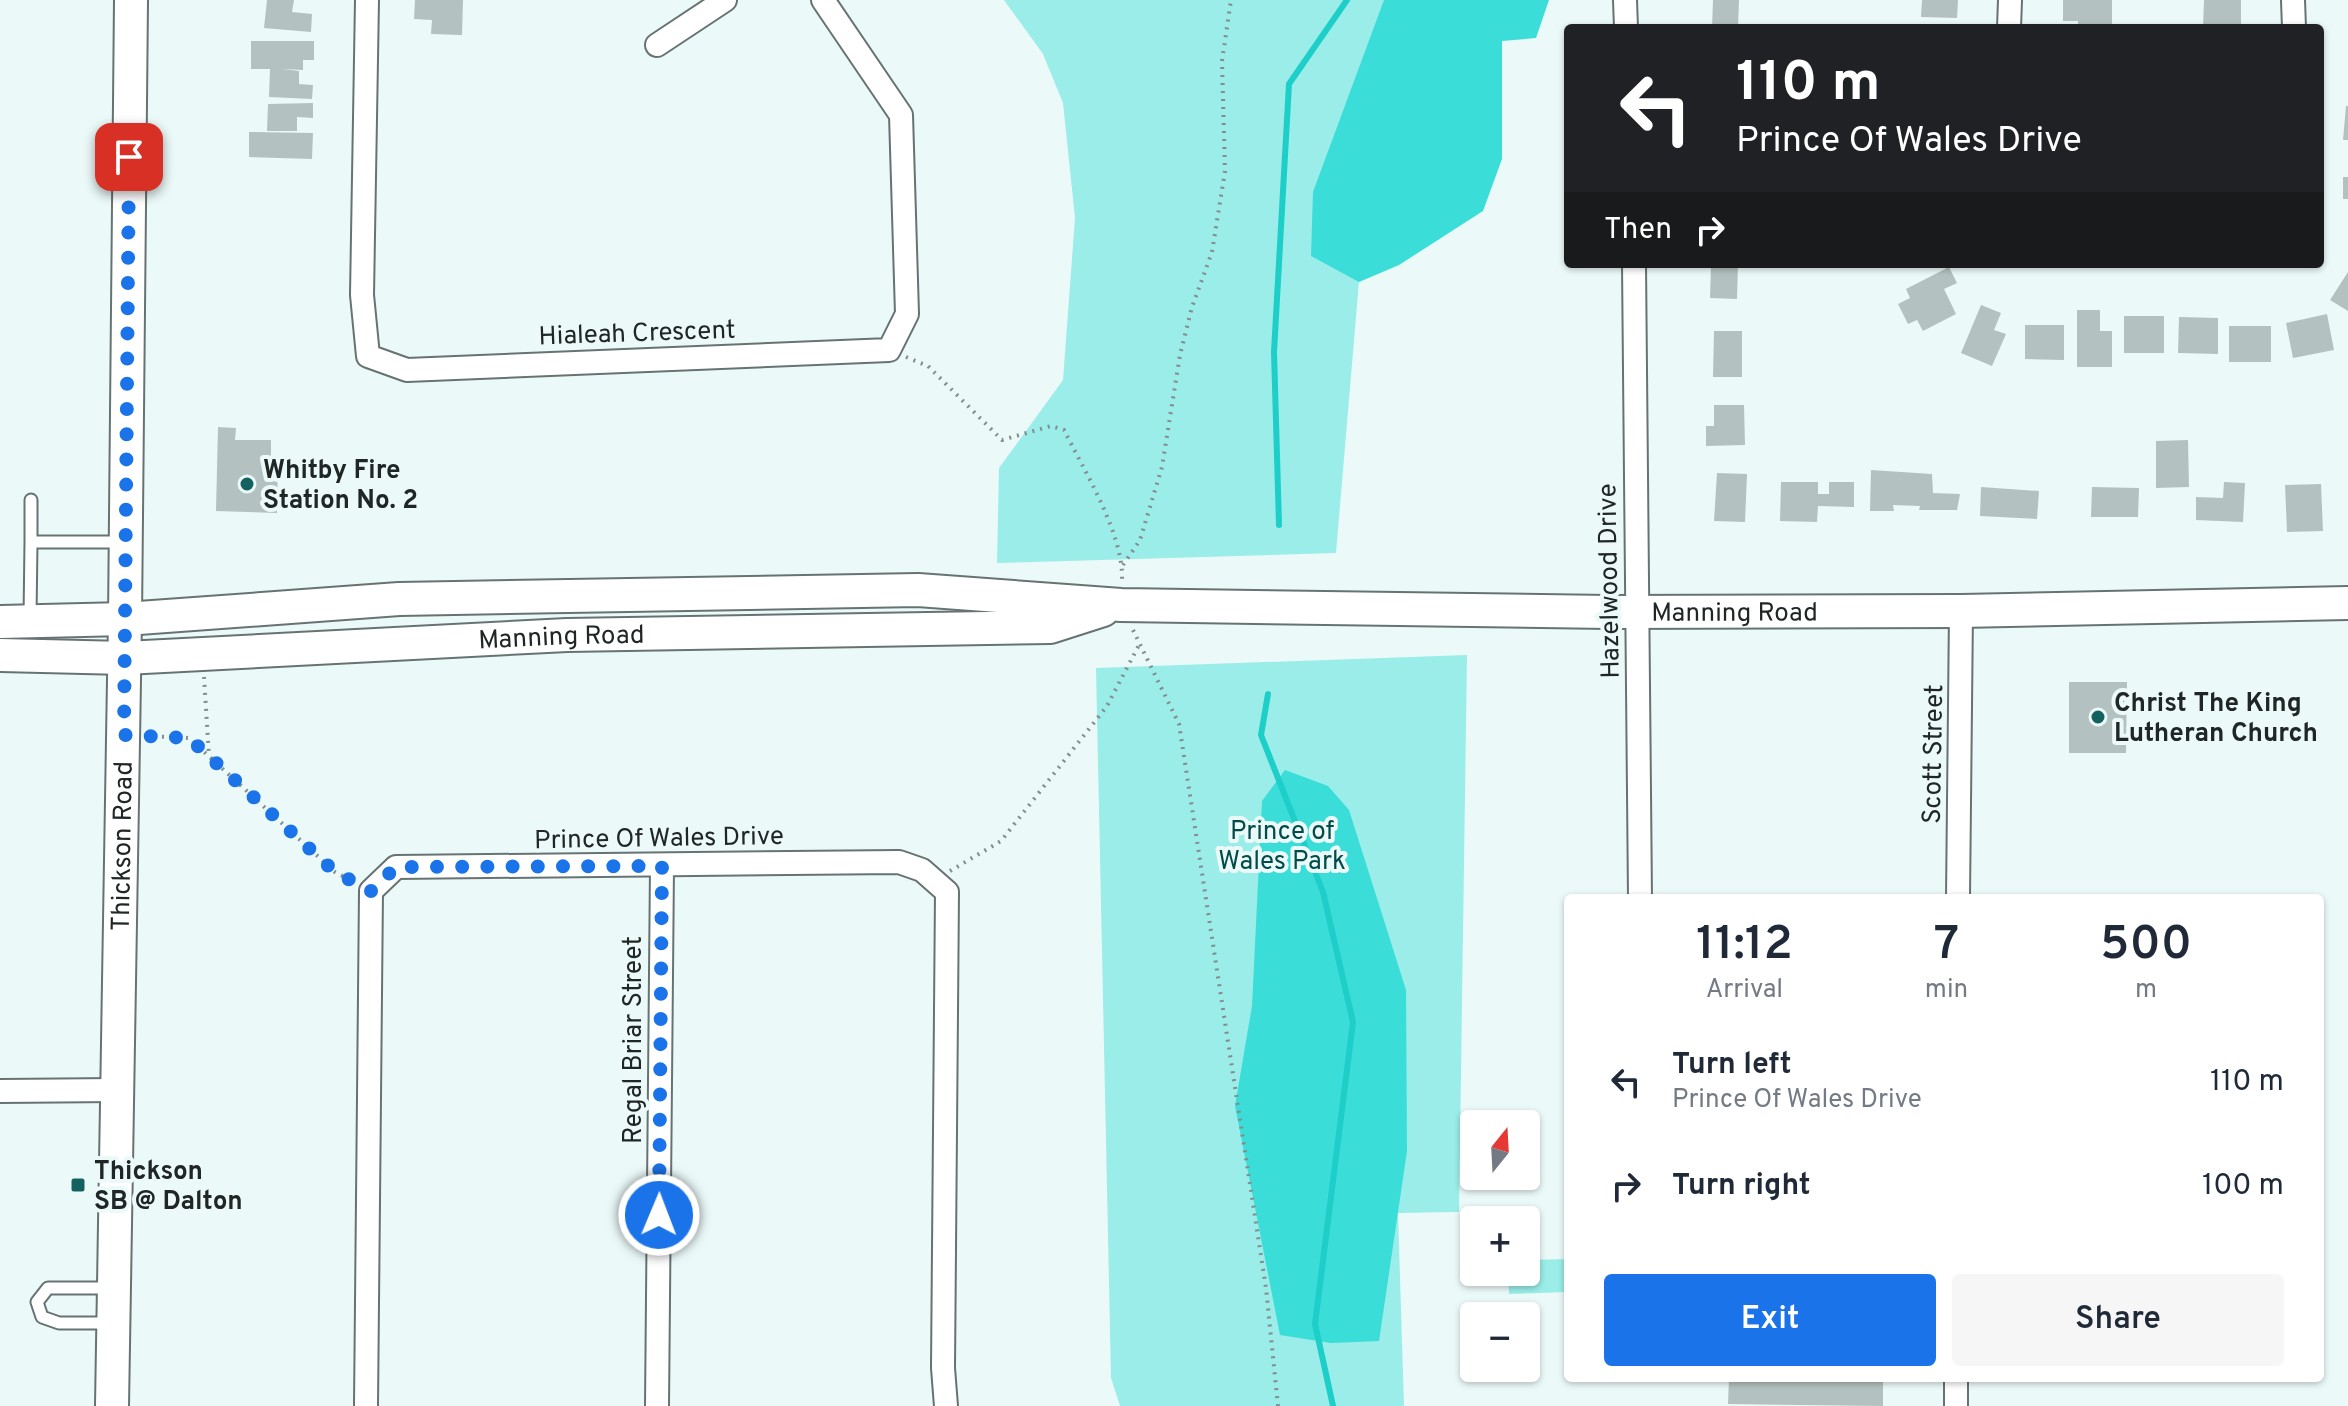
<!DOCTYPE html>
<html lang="en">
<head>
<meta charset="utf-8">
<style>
  :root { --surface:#fff; --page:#f6f6f7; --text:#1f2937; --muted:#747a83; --accent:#1a73e8 }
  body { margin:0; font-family:Overpass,sans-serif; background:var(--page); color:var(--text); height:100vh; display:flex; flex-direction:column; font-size:30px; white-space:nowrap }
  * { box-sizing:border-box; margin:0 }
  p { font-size:26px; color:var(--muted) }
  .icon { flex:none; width:44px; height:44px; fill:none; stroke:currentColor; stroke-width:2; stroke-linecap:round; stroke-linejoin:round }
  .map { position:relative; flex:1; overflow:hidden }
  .details { position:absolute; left:1564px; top:894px; width:760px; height:488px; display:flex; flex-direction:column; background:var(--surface); border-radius:8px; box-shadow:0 2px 6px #0004 }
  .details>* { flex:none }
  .hud { position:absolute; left:1564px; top:24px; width:760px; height:244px; border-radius:8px; box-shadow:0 2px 6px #0004; background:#202124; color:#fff; overflow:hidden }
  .needle { width:52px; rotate:18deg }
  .fabs { position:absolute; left:1460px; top:1110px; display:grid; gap:16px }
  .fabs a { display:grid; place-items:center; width:80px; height:80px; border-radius:8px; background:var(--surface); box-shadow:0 2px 6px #0004; font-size:40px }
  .pin { position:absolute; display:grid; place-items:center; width:68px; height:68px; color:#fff; margin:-34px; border-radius:16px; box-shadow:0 4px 12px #0006 }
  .me { position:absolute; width:88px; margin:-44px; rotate:1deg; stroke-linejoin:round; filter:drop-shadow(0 0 6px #0008) }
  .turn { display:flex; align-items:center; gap:28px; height:168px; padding:0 40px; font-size:36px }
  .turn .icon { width:104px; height:104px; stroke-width:2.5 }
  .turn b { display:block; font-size:56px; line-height:68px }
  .then { display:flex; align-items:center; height:76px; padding:0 40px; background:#0003; gap:16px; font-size:30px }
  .eta { display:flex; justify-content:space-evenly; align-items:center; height:136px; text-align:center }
  .eta b { font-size:48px; font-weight:600; line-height:56px }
  .button { display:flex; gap:16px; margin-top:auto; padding:16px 40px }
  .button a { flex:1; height:92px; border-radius:8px; background:var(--accent); color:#fff; font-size:32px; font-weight:600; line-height:92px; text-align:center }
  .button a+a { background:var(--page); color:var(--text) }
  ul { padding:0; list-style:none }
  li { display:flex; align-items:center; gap:24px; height:104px; padding:0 40px }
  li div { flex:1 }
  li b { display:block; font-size:30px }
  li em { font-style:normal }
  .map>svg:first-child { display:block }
</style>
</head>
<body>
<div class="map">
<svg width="2348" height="1406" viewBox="0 0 2348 1406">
  <rect width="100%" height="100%" fill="#ebfaf9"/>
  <path fill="#9aede8" d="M1004,0H1454L1363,234L1336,553L997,563L999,468L1063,380L1075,218L1063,103L1043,54Z
    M1467,655L1459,1212L1398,1213L1404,1406H1120L1111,1378L1096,668Z
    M1568,1259V1292L1509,1294L1508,1272H1526V1260Z"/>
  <path fill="#3addd8" d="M1384,0H1549L1536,38L1502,41V159L1483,211L1399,265L1359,282L1311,256L1313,192Z
    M1285,770L1328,786L1349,810L1406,990L1407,1151L1379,1341L1331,1343L1280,1335L1235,1106L1252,1006L1262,801Z"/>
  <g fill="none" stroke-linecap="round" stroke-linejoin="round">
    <path stroke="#1ecec9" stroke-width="6" d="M1279,525L1274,352L1289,84L1347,0
      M1268,694L1261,735L1323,892L1353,1022L1315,1324L1333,1406"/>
  </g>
  <path fill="#b3c2c0" d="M267,0H294L292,12L312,14L311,32L264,28Z
    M415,0H463L462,35L431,34L432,20L414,19Z
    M1713,0H1739L1738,28H1712Z
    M1922,0H1958L1957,18L1921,17Z
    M2063,0H2112V28H2078V21H2063Z
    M2204,0H2241V28H2203Z
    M251,41H314V60H303V70L282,69L299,71V84L313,85L312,99L269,97L270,69H251Z
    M313,103V118L297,117V131H267L268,104Z
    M2346,106H2348V140H2343Z
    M249,132L313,133L312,159L249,157Z
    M2343,177H2348V199H2343Z
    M1711,264H1738L1737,299L1710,298Z
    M1949,267L1957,283L1944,289L1956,314L1923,331L1917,320L1908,324L1898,304L1910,298L1906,289Z
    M2348,272V311L2330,300Z
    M1981,305L2001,313L1994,330L2006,334L1992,366L1961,353Z
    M2077,310H2100V331H2112V367H2077Z
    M2327,314L2334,350L2293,358L2286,323Z
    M2124,316H2164V353H2124Z
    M2179,317L2218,318V354L2178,353Z
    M2025,325H2064V360L2025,359Z
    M2229,326H2271V362H2229Z
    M1714,331H1742V377H1713Z
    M1714,405H1744L1745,445L1706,446V426H1714Z
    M218,427L236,428L235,440H271V457H278L277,513L216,511Z
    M2188,440L2189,487L2156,488V441Z
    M1871,470L1932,474L1933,493L1960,494L1957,510H1919L1920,506L1893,505L1894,511H1870Z
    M1717,473L1747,474L1745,522L1714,521Z
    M1781,482H1818V494H1829V482H1854V507L1818,506L1817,522L1780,521Z
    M2224,482L2245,483L2243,522L2196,520V497L2223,498Z
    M2321,484L2323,531L2287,532L2285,485Z
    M1981,487L2039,491L2037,519L1980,516Z
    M2092,487L2139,488L2138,517H2091Z
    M2069,682H2127L2126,753H2069Z
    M1729,1378H1883V1406L1728,1404Z"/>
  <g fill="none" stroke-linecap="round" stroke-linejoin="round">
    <g stroke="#667372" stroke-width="15">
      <path id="lane" d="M31,500V542
        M30,618L31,542H121
        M110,1288H48L37,1302L42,1317L59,1323H111"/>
    </g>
    <g stroke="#667372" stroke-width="26">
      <path id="street" d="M367,0L362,295L368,356L407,370L889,350L907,314L901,115L823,0
        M1625,0L1626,28
        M2293,0L2294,28
        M2009,28L2010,0
        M657,45L725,0
        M1634,264L1640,898
        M1958,898L1961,611
        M0,1091L118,1090
        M1956,1378V1406
        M366,1406L371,891L396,867L899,862L922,870L947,892L943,1368L946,1406
        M657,1406L662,866"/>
    </g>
    <g stroke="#667372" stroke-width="36">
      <g id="secondary">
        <path id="s1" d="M0,622L125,619L399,599L918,590L1121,605L1609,612L1961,611L2348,603"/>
        <path id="s2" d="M0,655L125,658L567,635L1050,627L1103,610"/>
        <path id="s3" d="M112,1406L125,619L131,0"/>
      </g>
    </g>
    <path stroke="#838d8d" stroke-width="4" stroke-dasharray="2 6" stroke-linecap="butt" d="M906,357L928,366L1002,440L1051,426L1064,430C1084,470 1124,535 1122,580
      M1123,565L1140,540L1162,467L1180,355L1192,307L1212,252L1225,171L1222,61L1231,0
      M1133,630L1179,724L1266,1288L1278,1406
      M204,677L209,756
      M146,736L189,738L335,872L354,882
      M950,871L1001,841L1107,706L1139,645"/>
    <use href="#lane" stroke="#fff" stroke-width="11"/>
    <use href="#street" stroke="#fff" stroke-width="22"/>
    <use href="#secondary" stroke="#fff" stroke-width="32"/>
  </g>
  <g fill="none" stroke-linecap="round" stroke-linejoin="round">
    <path stroke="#1a73e8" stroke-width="14" stroke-dasharray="0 25.2" d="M129,157L124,735L189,738L335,872L371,891L396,867L662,866L659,1215"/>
  </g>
  <g fill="#136260" stroke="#ebfaf9" stroke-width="3">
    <circle cx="247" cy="484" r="8"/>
    <circle cx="2098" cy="717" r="8"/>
    <rect x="70" y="1177" width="16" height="16" rx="4"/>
  </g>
  <g text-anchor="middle" stroke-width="8" stroke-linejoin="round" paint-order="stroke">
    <g font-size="26" fill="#202626" stroke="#ebfaf9">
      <text transform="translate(637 332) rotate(-2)" y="9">Hialeah Crescent</text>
      <text transform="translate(1608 581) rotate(-91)" y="9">Hazelwood Drive</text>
      <text dy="9" stroke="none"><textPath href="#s1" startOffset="1736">Manning Road</textPath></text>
      <text dy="9" stroke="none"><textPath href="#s2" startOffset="562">Manning Road</textPath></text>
      <text transform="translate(1932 754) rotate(-89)" y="9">Scott Street</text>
      <text transform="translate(659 837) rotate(-1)" y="9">Prince Of Wales Drive</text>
      <text dy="9" stroke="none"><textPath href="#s3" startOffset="560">Thickson Road</textPath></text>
      <text transform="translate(632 1040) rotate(-90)" y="9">Regal Briar Street</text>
    </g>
    <g font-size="26" font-weight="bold" fill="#202626" stroke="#ebfaf9" text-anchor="start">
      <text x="263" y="478">Whitby Fire<tspan x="263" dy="30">Station No. 2</tspan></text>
      <text x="2114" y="711">Christ The King<tspan x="2114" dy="30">Lutheran Church</tspan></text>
      <text x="94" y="1179">Thickson<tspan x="94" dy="30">SB @ Dalton</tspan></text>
    </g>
    <g font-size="26" fill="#014b49" stroke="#ebfaf9">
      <text x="1282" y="839">Prince of<tspan x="1282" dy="30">Wales Park</tspan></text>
    </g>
  </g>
</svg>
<div class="fabs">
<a><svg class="needle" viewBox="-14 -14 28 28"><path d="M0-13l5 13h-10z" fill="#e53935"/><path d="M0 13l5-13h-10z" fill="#747a83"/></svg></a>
<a>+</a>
<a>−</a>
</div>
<div class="pin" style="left:129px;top:157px;background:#d93025"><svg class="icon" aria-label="arrive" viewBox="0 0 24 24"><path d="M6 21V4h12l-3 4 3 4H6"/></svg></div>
<svg class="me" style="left:659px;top:1215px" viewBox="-20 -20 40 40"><circle r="17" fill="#1a73e8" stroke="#fff" stroke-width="3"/><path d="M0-11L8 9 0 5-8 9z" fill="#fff"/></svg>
<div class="hud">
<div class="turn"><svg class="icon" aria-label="left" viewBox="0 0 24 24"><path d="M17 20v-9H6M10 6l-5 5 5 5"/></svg><div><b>110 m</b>Prince Of Wales Drive</div></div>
<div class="then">Then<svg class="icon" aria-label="right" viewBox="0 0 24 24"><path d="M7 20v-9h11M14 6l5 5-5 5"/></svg></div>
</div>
<section class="details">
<div class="eta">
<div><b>11:12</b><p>Arrival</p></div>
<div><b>7</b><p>min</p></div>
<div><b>500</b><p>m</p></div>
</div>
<ul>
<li><svg class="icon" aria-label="left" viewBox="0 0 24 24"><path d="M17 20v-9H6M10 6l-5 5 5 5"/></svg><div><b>Turn left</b><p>Prince Of Wales Drive</p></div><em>110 m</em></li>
<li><svg class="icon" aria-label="right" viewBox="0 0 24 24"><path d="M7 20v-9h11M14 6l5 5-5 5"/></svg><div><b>Turn right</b></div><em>100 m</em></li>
</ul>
<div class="button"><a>Exit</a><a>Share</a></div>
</section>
</div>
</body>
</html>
